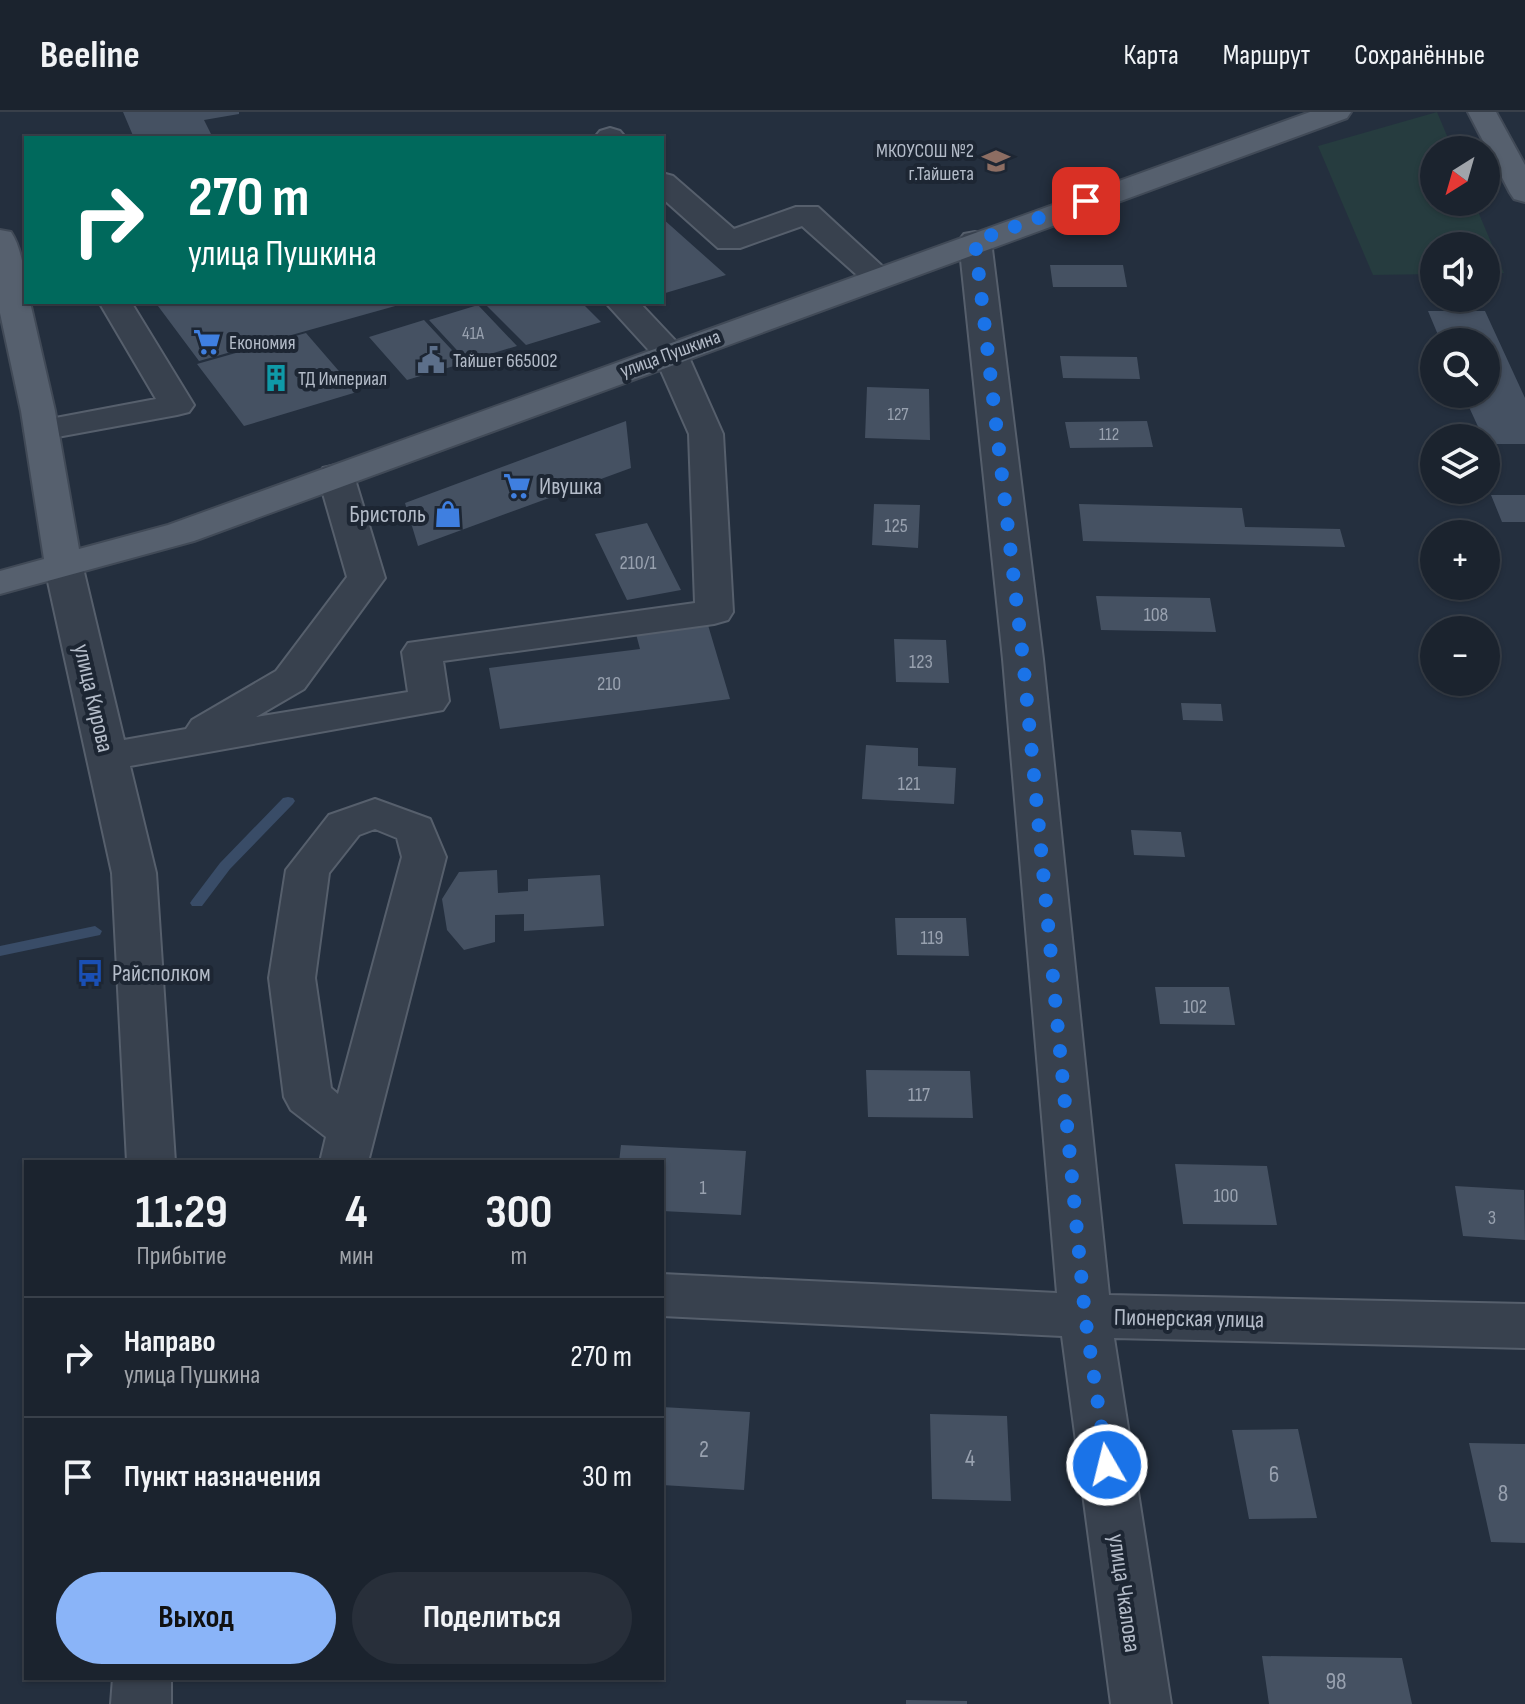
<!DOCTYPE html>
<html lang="ru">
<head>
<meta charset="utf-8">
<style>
  :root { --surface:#1b232e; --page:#282f3a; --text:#f1f3f6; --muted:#a0a4aa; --line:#39404a; --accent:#8ab4f8 }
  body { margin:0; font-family:"Sofia Sans Condensed",sans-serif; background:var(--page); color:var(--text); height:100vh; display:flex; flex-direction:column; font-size:30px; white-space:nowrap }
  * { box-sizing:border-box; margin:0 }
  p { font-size:26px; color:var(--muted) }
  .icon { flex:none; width:44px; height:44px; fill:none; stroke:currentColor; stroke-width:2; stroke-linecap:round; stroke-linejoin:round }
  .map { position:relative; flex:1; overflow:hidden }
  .details { position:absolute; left:24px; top:1048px; width:640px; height:520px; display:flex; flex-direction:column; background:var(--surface); border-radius:0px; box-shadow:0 2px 6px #0004,0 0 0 2px var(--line) }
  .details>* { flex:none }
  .top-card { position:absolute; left:24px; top:24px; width:640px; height:168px; border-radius:0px; box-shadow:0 2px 6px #0004,0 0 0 2px var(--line); background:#00695c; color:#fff; overflow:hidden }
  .needle { width:52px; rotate:217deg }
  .controls { position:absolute; left:1420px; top:24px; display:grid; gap:16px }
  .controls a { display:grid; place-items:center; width:80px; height:80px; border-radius:50%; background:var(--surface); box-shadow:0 2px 6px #0004,0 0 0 2px var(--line); font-size:40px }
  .pin { position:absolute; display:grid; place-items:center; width:68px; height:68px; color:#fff; margin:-34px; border-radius:16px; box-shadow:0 4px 12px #0006 }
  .me { position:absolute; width:88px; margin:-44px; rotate:352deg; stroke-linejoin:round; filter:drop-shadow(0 0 6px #0008) }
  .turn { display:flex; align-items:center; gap:28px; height:168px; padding:0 32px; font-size:36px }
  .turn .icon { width:104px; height:104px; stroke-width:2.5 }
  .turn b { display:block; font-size:56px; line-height:68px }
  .eta { display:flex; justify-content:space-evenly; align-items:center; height:136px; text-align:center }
  .eta b { font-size:48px; font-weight:700; line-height:56px }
  .button { display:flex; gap:16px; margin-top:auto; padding:16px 32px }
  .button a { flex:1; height:92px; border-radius:48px; background:var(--accent); color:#111; font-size:32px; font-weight:700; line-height:92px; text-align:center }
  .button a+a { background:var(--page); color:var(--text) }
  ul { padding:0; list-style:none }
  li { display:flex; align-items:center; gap:24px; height:120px; padding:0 32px; border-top:2px solid var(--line) }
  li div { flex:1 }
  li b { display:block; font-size:30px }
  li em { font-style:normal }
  header { display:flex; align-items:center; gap:48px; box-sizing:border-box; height:112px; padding:0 40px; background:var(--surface); border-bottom:2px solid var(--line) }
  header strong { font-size:38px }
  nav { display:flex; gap:44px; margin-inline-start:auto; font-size:28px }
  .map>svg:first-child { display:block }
</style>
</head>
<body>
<header>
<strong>Beeline</strong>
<nav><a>Карта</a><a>Маршрут</a><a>Сохранённые</a></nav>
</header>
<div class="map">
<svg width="1525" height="1592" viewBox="0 0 1525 1592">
  <rect width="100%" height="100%" fill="#242f3e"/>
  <path fill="#263c3f" d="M1437,0L1453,38H1434V90H1474L1504,161H1486V134H1434V162L1373,163L1318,34Z"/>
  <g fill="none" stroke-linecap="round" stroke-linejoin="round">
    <path fill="#394c67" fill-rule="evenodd" d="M288,685L293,686L295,689L293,692L230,757L202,794H192L190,791L192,788L220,751L283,686Z
      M95,814L102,819L100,823L0,844V834Z"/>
  </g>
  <path fill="#455162" d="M123,0H239V2L204,8L213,26H134Z
    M662,106L726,163L662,182Z
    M1050,153H1123L1127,175H1053Z
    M155,190H406V191L199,249Z
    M483,190H581L601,210L526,233Z
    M478,193L517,234L467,249L429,208Z
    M1428,199H1485L1525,286V332H1486L1463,282H1486V230H1441Z
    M424,208L464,251L407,268L369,225Z
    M306,221L357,280L244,314L197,252Z
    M1060,244L1137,245L1140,267L1063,266Z
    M867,275L929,277L930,328L865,326Z
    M626,309L631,356L418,434L405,391Z
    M1147,309L1153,335L1070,336L1065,310Z
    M1491,383H1525V410H1502Z
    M874,392L920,393L918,436L872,433Z
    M1079,392L1242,396L1245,415L1340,417L1345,435L1083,429Z
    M647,411L681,478L627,488L595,422Z
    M1096,484L1210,486L1216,520L1101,518Z
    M708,513L730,587L500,617L489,556L640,537L636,522Z
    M894,527L946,528L949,571L896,570Z
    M1181,591L1221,592L1223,609L1183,608Z
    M866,633L918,636V654L956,656L954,692L862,687Z
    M1131,718L1181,720L1185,745L1134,743Z
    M497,758L498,781L528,779V767L600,763L604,814L524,819V802L495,803V830L464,838L447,818L442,787L459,760Z
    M895,806H966L969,844L897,843Z
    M1155,875H1229L1235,913L1160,912Z
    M866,958L970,959L973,1006L868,1005Z
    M621,1033L746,1039L741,1103L662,1099V1050H619Z
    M1175,1052L1267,1054L1277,1113L1183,1112Z
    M1455,1074L1524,1078L1525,1128L1463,1124Z
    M662,1295L750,1300L744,1378L662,1373Z
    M930,1302L1007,1304L1011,1389L932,1387Z
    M1298,1317L1317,1406L1249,1407L1232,1318Z
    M1469,1331L1525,1332V1431L1491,1430Z
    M1262,1544L1402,1546L1412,1592H1269Z
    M906,1588L967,1589V1592H906Z"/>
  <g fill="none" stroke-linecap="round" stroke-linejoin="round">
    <g stroke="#565f6c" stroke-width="4">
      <path id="minor" d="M610,16L620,19L626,26L595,25L600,19Z
        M662,61L673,64L734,117L796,95H818L894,165L889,172H867L802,114L740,136H718L662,86Z
        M975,120L986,122L991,129L1043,547L1109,1183L1525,1192V1236L1114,1226L1171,1592H1111L1062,1224L662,1204V1162L1057,1181L1003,547L959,129L964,122Z
        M99,190H131L194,293L189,300L177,303L41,328L29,325L24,318L29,311L156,287Z
        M605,190H639L687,241L723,322L733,500L728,508L714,512L443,549L449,589L443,598L130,654L156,761L175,1050H127L112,761L45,456L51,448L64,445L77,448L83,456L124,628L186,617L192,608L276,559L347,465L318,364L323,356L336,353L349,356L354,364L385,466L304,577L256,605L408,580L402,540L408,531L695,491L689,322L655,245Z
        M375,687L430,707L446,745L368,1050H320L326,1025L291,998L284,985L269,866L286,758L329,703ZM375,717L397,726L402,745L338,982L331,976L315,866L329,761L359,723Z
        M113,1566H171V1592H111Z"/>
    </g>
    <g stroke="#414a57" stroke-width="4">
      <path id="major" d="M1310,0H1351L1347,6L194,429L0,482V459L44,447L21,299L0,201V118L11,120C23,138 26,169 26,190H30L55,299L79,437L168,413Z
        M1468,0H1496L1525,53V90L1514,87L1510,81Z"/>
    </g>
    <use href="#minor" fill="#38414e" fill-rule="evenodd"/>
    <use href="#major" fill="#56606e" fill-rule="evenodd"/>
  </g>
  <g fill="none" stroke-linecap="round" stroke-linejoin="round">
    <path stroke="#1a73e8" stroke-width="14" stroke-dasharray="0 25.2" d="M1086,89L975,129L1023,547L1085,1204L1107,1353"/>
  </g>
  <defs>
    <g id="school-bare" transform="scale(2.16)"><path d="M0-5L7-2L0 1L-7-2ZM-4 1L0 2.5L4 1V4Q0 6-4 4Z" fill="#8d6e63" stroke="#1d2633" stroke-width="2.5" paint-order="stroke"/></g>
    <g id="supermarket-bare" transform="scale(2.16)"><path d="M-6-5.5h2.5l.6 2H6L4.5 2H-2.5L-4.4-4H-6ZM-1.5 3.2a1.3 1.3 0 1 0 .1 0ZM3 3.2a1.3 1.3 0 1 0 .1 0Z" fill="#3f7fe0" stroke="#1d2633" stroke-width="2.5" paint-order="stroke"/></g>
    <g id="civic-bare" transform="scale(2.16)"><path d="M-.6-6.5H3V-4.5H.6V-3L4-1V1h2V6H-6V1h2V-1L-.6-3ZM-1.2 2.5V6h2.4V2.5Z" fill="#5c6f8a" stroke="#1d2633" stroke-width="2.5" paint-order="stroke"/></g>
    <g id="building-bare" transform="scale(2.16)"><path d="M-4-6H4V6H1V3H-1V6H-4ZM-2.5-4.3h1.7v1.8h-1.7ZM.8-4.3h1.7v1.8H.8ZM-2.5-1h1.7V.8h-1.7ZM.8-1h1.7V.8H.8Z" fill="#0f9aa8" stroke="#1d2633" stroke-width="2.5" paint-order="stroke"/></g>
    <g id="shop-bare" transform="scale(2.16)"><path d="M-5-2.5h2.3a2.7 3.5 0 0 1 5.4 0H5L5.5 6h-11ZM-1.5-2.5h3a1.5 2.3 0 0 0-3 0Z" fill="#3f7fe0" stroke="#1d2633" stroke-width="2.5" paint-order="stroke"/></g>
    <g id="bus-bare" transform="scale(2.16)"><path d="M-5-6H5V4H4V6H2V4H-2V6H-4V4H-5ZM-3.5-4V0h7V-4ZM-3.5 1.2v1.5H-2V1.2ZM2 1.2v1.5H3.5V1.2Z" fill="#1a4fb4" stroke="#1d2633" stroke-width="2.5" paint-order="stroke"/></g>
  </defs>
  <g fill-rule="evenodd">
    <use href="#school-bare" x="996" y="49"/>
    <use href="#supermarket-bare" x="207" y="230"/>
    <use href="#civic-bare" x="431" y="248"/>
    <use href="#building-bare" x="276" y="266"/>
    <use href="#supermarket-bare" x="517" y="374"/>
    <use href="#shop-bare" x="448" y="402"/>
    <use href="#bus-bare" x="90" y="861"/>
  </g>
  <g text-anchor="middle" stroke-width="8" stroke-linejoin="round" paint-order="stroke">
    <g font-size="18" fill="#98a1af">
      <text x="473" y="227">41А</text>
      <text x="898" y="308">127</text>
      <text x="1109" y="328">112</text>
    </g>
    <g font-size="20" fill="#b4bcc9" stroke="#1d2633" text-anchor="start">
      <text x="974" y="45" text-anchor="end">МКОУСОШ №2<tspan x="974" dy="23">г.Тайшета</tspan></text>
      <text x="229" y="237">Економия</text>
      <text x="453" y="255">Тайшет 665002</text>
      <text x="298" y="273">ТД Империал</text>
    </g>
    <g font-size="20" fill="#b4bcc9" stroke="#1d2633">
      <text transform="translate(670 241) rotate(-20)" y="7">улица Пушкина</text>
    </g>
    <g font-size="20" fill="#98a1af">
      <text x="896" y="420">125</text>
      <text x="638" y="457">210/1</text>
      <text x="1156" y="509">108</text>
      <text x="921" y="556">123</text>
      <text x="609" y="578">210</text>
      <text x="909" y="678">121</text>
      <text x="932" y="832">119</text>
      <text x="1195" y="901">102</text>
      <text x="919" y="989">117</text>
      <text x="703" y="1082">1</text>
      <text x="1226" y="1090">100</text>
      <text x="1492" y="1112">3</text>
    </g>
    <g font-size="24" fill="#b4bcc9" stroke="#1d2633" text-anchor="start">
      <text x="539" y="382">Ивушка</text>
      <text x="426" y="410" text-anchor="end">Бристоль</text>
      <text x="112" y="869">Райсполком</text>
    </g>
    <g font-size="24" fill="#b4bcc9" stroke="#1d2633">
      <text transform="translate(94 586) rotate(77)" y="8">улица Кирова</text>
      <text transform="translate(1189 1206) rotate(1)" y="8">Пионерская улица</text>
      <text transform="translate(1125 1481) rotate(82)" y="8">улица Чкалова</text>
    </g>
    <g font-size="24" fill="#98a1af">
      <text x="704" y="1345">2</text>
      <text x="970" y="1354">4</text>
      <text x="1274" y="1370">6</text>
      <text x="1503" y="1389">8</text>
      <text x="1336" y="1577">98</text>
    </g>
  </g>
</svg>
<div class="controls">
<a><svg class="needle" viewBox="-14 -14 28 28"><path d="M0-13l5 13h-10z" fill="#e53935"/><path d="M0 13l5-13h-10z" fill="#a0a4aa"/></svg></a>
<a><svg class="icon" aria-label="sound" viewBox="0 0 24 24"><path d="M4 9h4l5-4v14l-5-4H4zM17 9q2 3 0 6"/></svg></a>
<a><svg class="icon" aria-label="search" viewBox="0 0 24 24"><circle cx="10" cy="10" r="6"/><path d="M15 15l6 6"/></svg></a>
<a><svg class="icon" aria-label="layers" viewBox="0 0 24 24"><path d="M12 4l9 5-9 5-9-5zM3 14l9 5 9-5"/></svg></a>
<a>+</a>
<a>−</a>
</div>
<div class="pin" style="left:1086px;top:89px;background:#d93025"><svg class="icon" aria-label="arrive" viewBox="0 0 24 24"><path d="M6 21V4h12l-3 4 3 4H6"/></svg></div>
<svg class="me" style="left:1107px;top:1353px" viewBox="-20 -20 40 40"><circle r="17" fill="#1a73e8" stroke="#fff" stroke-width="3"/><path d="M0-11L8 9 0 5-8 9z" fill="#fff"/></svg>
<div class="top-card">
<div class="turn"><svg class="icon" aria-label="right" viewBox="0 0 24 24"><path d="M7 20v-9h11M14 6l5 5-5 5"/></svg><div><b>270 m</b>улица Пушкина</div></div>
</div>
<section class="details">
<div class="eta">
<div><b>11:29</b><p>Прибытие</p></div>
<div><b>4</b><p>мин</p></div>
<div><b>300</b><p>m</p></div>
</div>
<ul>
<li><svg class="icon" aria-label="right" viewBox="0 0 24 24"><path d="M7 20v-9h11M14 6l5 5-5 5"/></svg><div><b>Направо</b><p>улица Пушкина</p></div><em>270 m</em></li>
<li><svg class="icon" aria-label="arrive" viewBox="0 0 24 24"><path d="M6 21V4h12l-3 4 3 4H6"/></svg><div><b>Пункт назначения</b></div><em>30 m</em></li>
</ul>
<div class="button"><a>Выход</a><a>Поделиться</a></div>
</section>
</div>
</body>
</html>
